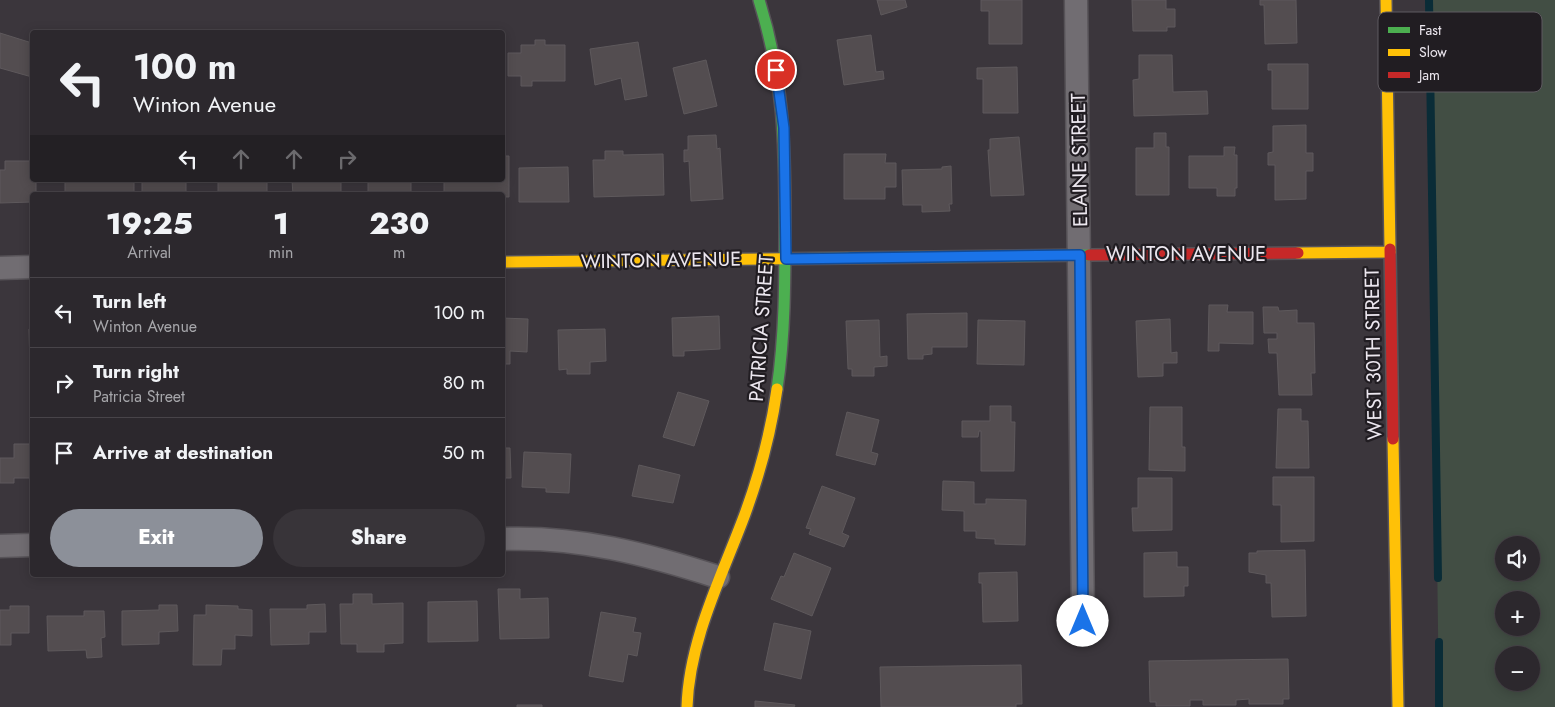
<!DOCTYPE html>
<html lang="en">
<head>
<meta charset="utf-8">
<style>
  :root { --surface:#2c282d; --page:#383439; --text:#f1f3f6; --muted:#a6a6aa; --line:#484449; --accent:#8c9099 }
  body { margin:0; font-family:Jost,sans-serif; background:var(--page); color:var(--text); height:100vh; display:flex; flex-direction:column; font-size:19px; white-space:nowrap }
  * { box-sizing:border-box; margin:0 }
  p { font-size:16px; color:var(--muted) }
  .icon { flex:none; width:28px; height:28px; fill:none; stroke:currentColor; stroke-width:2; stroke-linecap:round; stroke-linejoin:round }
  .map { position:relative; flex:1; overflow:hidden }
  .side { position:absolute; left:30px; top:192px; width:475px; height:385px; display:flex; flex-direction:column; background:var(--surface); border-radius:5px; box-shadow:0 2px 12px #0003,0 0 0 1px var(--line) }
  .side>* { flex:none }
  .banner { position:absolute; left:30px; top:30px; width:475px; height:152px; border-radius:5px; box-shadow:0 2px 12px #0003,0 0 0 1px var(--line); background:#2c282d; color:var(--text); overflow:hidden }
  .tools { position:absolute; left:1495px; top:536px; display:grid; gap:10px }
  .tools a { display:grid; place-items:center; width:45px; height:45px; border-radius:50%; background:var(--surface); box-shadow:0 2px 12px #0003,0 0 0 1px var(--line); font-size:25px }
  .pin { position:absolute; display:grid; place-items:center; width:42px; height:42px; color:#fff; margin:-21px; border:2px solid #fff; border-radius:50%; box-shadow:0 1px 5px #0007 }
  .me { position:absolute; width:55px; margin:-28px; rotate:0deg; stroke-linejoin:round; filter:drop-shadow(0 0 4px #0008) }
  .turn { display:flex; align-items:center; gap:18px; height:105px; padding:0 20px; font-size:22px }
  .turn .icon { width:65px; height:65px; stroke-width:2.5 }
  .turn b { display:block; font-size:35px; line-height:42px }
  .lanes { display:flex; align-items:center; height:48px; padding:0 20px; background:#0003; justify-content:center; gap:25px; direction:ltr }
  .lanes .off { opacity:.35 }
  .eta { display:flex; justify-content:space-evenly; align-items:center; height:85px; text-align:center }
  .eta b { font-size:30px; font-weight:800; line-height:35px }
  .primary-button { display:flex; gap:10px; margin-top:auto; padding:10px 20px }
  .primary-button a { flex:1; height:58px; border-radius:30px; background:var(--accent); color:#fff; font-size:20px; font-weight:800; line-height:58px; text-align:center }
  .primary-button a+a { background:var(--page); color:var(--text) }
  ul { padding:0; list-style:none }
  li { display:flex; align-items:center; gap:15px; height:70px; padding:0 20px; border-top:1px solid var(--line) }
  li div { flex:1 }
  li b { display:block; font-size:19px }
  li em { font-style:normal }
  .map>svg:first-child { display:block }
</style>
</head>
<body>
<div class="map">
<svg width="1555" height="707" viewBox="0 0 1555 707">
  <rect width="100%" height="100%" fill="#3b363c"/>
  <path fill="#424e44" fill-rule="evenodd" d="M1430,0H1555V707H1439ZM1504,545H1531V572H1504ZM1504,600H1531V628H1504ZM1504,655H1531V682H1504Z"/>
  <g fill="none" stroke-linecap="round" stroke-linejoin="round">
    <path stroke="#0a2c37" stroke-width="8" d="M1429,0L1438,578
      M1439,642V707"/>
  </g>
  <path fill="#534d50" stroke="#5e595c" d="M877,0H905L907,7L881,15Z
    M981,0H1022V44H989V11H981Z
    M1132,0H1166V9H1175V27H1167V31H1133Z
    M1260,0H1296L1297,43L1265,44L1264,5H1260Z
    M0,33L32,43V77L0,68Z
    M871,35L876,72L883,71L884,79L844,85L837,40Z
    M535,40H545V45H565V81H532V86H521V76H508V53H521V45H535Z
    M638,42L647,96L625,100L621,78L595,85L590,49Z
    M1139,55H1172L1173,92L1207,91L1208,114L1134,116L1133,80L1139,79Z
    M706,60L717,106L684,114L673,68Z
    M1268,64H1308V109H1272V70H1268Z
    M1017,67L1018,113H983V79H977V68Z
    M1306,125V153H1313V171H1306V199L1275,200V165H1268V153L1273,152V126Z
    M1154,133H1166V147H1169V195H1136V148H1154Z
    M716,135L717,149L720,148L723,199L691,201L689,161L684,162V150H688V136Z
    M1019,137L1024,195L991,196L988,150H990V139Z
    M1224,147H1235L1234,155H1237V188H1235V196H1217V188H1189V156H1224Z
    M605,151H623V155L663,154L664,195L594,197L593,160H605Z
    M844,154H886L885,163H896V187H885V199H844Z
    M502,156H509V197L444,195V180H502Z
    M5,161H32V180H36V195H32V202L0,203V170H5Z
    M951,166L952,204H949L950,211L922,212V205H903L902,170L942,169V167Z
    M568,167L569,202H519V168Z
    M65,180H134V195H65Z
    M142,180H186V195H142Z
    M218,180H267V195H218Z
    M292,180H341V195H293Z
    M368,180H411V195H368Z
    M1209,305H1228L1227,312H1253V344L1219,343V351H1208Z
    M1263,307H1278L1279,311L1297,310V323H1314L1315,373H1311L1312,395H1279L1277,353H1269L1268,339H1277V333H1264Z
    M967,313V347H932V354L923,355V359H908L907,314Z
    M719,316L720,349L684,351V356H673L672,318Z
    M502,318L528,319L527,352L510,351V364H502Z
    M1170,319L1171,353L1177,352V363H1163V376L1138,377L1136,321Z
    M879,320L880,357L887,356V366L874,367V376H852V369H848L846,321Z
    M978,320L1025,321L1024,365L977,364Z
    M29,329H32V368H30Z
    M605,329L606,361L590,362V374H567V369L559,370L558,330Z
    M678,392L709,401L694,446L663,437Z
    M990,406H1011V422H1015L1014,471H981V431H979L978,437H962V421H990Z
    M1150,407H1182V447H1185V471L1149,470Z
    M1278,409H1301V421H1308L1309,468H1276Z
    M847,412L879,420L871,452L878,454L875,465L836,455Z
    M14,444H32V478H14V483H0V458H14Z
    M502,448H510L511,478H502Z
    M524,452L571,454L569,493L546,492V488L522,487Z
    M639,465L680,475L673,503L632,496Z
    M1273,477H1314V541L1281,542V505H1273Z
    M1138,478H1172V530L1133,531L1132,508H1138Z
    M943,481L974,482V504H986V499L1026,500L1025,545L995,544V539L976,538V531H964V511L942,510Z
    M822,486L855,498L842,533L849,536L844,547L809,534L811,529L806,528Z
    M1305,550L1306,616L1272,617L1271,583H1266V575L1249,572V553H1257V551Z
    M1177,552V567H1188V586H1184V596L1144,597V553Z
    M794,553L831,568L812,616L771,599L781,576L784,577Z
    M1017,572L1018,621L983,622L982,583H979V573Z
    M498,589H520V599L548,598L549,638L500,639Z
    M353,594H372V604L403,603V643L384,644V652H357V644H341L340,604H353Z
    M477,601L478,641L428,642V602Z
    M325,604L326,632H309V644L271,645L270,609H307V605Z
    M159,605H177L178,631L159,632V644L122,645V611L159,610Z
    M206,605L238,606V609L252,610V636L235,635V649H222L221,665H193L194,615H206Z
    M10,606H29V633H11V645H0V610H10Z
    M84,611H104L105,637L101,638L102,657L87,658L86,650L48,651L47,616H84Z
    M601,612L636,618L633,632L641,633L637,656L628,654L623,682L589,676Z
    M774,623L811,631L801,679L764,670Z
    M1288,659L1289,699H1283V704H1249V699L1236,700V705H1203V700H1190V706H1156V702H1150L1149,661Z
    M1021,665L1022,704H1016V707H881L880,667Z
    M755,701L795,705L794,707H755Z
    M517,705H542V707H517Z"/>
  <g fill="none" stroke-linecap="round" stroke-linejoin="round">
    <g stroke="#575358" stroke-width="25">
      <path id="street" d="M1076,0L1083,621
        M0,268L32,267
        M502,539C578,536 647,554 718,577
        M0,546L32,545"/>
    </g>
    <g stroke="#575358" stroke-width="14">
      <path id="fast" d="M759,0C784,80 785,143 785,226C785,280 785,335 777,389
        M848,258L1089,255"/>
    </g>
    <g stroke="#575358" stroke-width="14">
      <path id="slow" d="M1386,0L1390,249
        M1298,253L1390,252
        M502,262L848,258
        M1393,439L1398,707
        M687,707C689,640 722,576 745,514C760,473 771,432 777,389"/>
    </g>
    <g stroke="#575358" stroke-width="14">
      <path id="jam" d="M1390,249L1393,439
        M1089,255L1298,253"/>
    </g>
    <use href="#street" stroke="#716d72" stroke-width="22"/>
    <use href="#fast" stroke="#4caf50" stroke-width="11"/>
    <use href="#slow" stroke="#ffc107" stroke-width="11"/>
    <use href="#jam" stroke="#c62828" stroke-width="11"/>
  </g>
  <g fill="none" stroke-linecap="round" stroke-linejoin="round">
    <g stroke="#114b97" stroke-width="12">
      <path id="route" d="M776,70L784,128L786,259L1080,255L1083,621"/>
    </g>
    <use href="#route" stroke="#1a73e8" stroke-width="9"/>
  </g>
  <g text-anchor="middle" stroke-width="4.5" stroke-linejoin="round" paint-order="stroke">
    <g font-size="20" fill="#ece7ef" stroke="#211d22">
      <text transform="translate(1079 160) rotate(-91)" y="7">ELAINE STREET</text>
      <text x="1186" y="261">WINTON AVENUE</text>
      <text transform="translate(661 260) rotate(-1)" y="7">WINTON AVENUE</text>
      <text transform="translate(761 328) rotate(-86)" y="7">PATRICIA STREET</text>
      <text transform="translate(1373 354) rotate(-91)" y="7">WEST 30TH STREET</text>
    </g>
  </g>
  <rect x="1378" y="12" width="164" height="80" rx="8" fill="#211d22" stroke="#5e5a60" stroke-width="1"/>
  <rect x="1388" y="27" width="22" height="6" fill="#4caf50"/>
  <rect x="1388" y="49" width="22" height="7" fill="#ffc107"/>
  <rect x="1388" y="72" width="22" height="6" fill="#c62828"/>
  <g font-size="14" fill="#ece7ef">
    <text x="1419" y="35">Fast</text>
    <text x="1419" y="57">Slow</text>
    <text x="1419" y="80">Jam</text>
  </g>
</svg>
<div class="tools">
<a><svg class="icon" aria-label="sound" viewBox="0 0 24 24"><path d="M4 9h4l5-4v14l-5-4H4zM17 9q2 3 0 6"/></svg></a>
<a>+</a>
<a>−</a>
</div>
<div class="pin" style="left:776px;top:70px;background:#d93025"><svg class="icon" aria-label="arrive" viewBox="0 0 24 24"><path d="M6 21V4h12l-3 4 3 4H6"/></svg></div>
<svg class="me" style="left:1083px;top:621px" viewBox="-20 -20 40 40"><circle r="19" fill="#fff"/><path d="M0-13L10 11 0 6-10 11z" fill="#1a73e8"/></svg>
<div class="banner">
<div class="turn"><svg class="icon" aria-label="left" viewBox="0 0 24 24"><path d="M17 20v-9H6M10 6l-5 5 5 5"/></svg><div><b>100 m</b>Winton Avenue</div></div>
<div class="lanes"><svg class="icon" aria-label="left" viewBox="0 0 24 24"><path d="M17 20v-9H6M10 6l-5 5 5 5"/></svg><svg class="icon off" aria-label="ahead" viewBox="0 0 24 24"><path d="M12 20V5M6 11l6-6 6 6"/></svg><svg class="icon off" aria-label="ahead" viewBox="0 0 24 24"><path d="M12 20V5M6 11l6-6 6 6"/></svg><svg class="icon off" aria-label="right" viewBox="0 0 24 24"><path d="M7 20v-9h11M14 6l5 5-5 5"/></svg></div>
</div>
<section class="side">
<div class="eta">
<div><b>19:25</b><p>Arrival</p></div>
<div><b>1</b><p>min</p></div>
<div><b>230</b><p>m</p></div>
</div>
<ul>
<li><svg class="icon" aria-label="left" viewBox="0 0 24 24"><path d="M17 20v-9H6M10 6l-5 5 5 5"/></svg><div><b>Turn left</b><p>Winton Avenue</p></div><em>100 m</em></li>
<li><svg class="icon" aria-label="right" viewBox="0 0 24 24"><path d="M7 20v-9h11M14 6l5 5-5 5"/></svg><div><b>Turn right</b><p>Patricia Street</p></div><em>80 m</em></li>
<li><svg class="icon" aria-label="arrive" viewBox="0 0 24 24"><path d="M6 21V4h12l-3 4 3 4H6"/></svg><div><b>Arrive at destination</b></div><em>50 m</em></li>
</ul>
<div class="primary-button"><a>Exit</a><a>Share</a></div>
</section>
</div>
</body>
</html>
